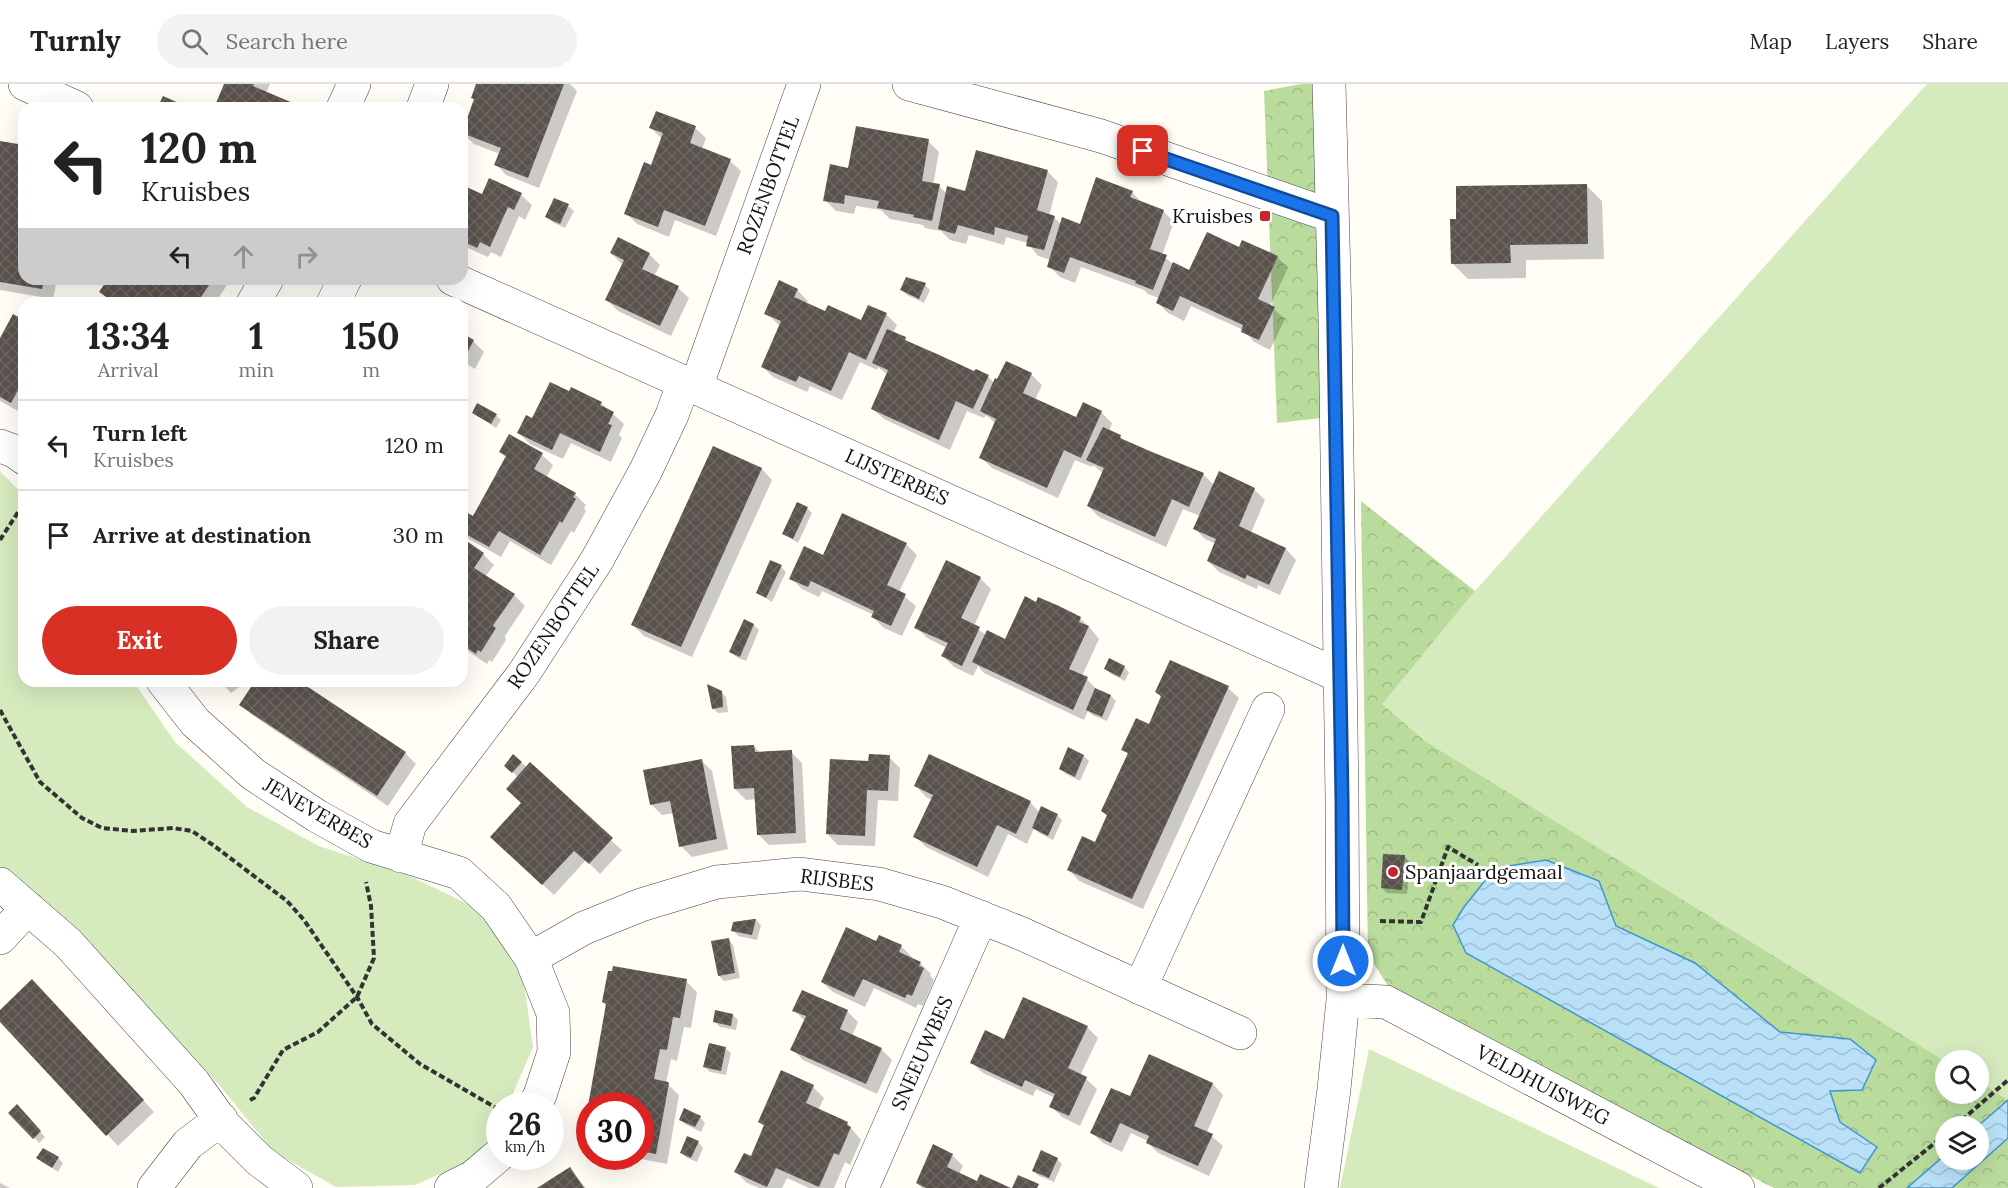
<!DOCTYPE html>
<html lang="en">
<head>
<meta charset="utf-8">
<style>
  :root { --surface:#fff; --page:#f2f2f2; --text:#222; --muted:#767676; --line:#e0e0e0; --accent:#d93025 }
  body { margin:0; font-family:Lora,serif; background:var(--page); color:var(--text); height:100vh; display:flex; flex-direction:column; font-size:22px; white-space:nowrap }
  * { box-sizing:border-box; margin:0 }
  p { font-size:20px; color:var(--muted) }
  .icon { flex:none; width:33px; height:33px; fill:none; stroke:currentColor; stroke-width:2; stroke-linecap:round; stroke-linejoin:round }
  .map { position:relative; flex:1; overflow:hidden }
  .details { position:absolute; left:18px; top:213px; width:450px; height:390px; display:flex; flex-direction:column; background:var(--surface); border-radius:18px; box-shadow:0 6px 24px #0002 }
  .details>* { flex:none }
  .top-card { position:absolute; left:18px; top:18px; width:450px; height:183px; border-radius:18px; box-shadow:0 6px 24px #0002; background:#fff; color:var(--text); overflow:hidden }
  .controls { position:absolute; left:1935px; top:966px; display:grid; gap:12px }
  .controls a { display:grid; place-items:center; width:54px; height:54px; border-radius:50%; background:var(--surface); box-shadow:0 6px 24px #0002; font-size:30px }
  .speed { position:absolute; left:486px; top:1008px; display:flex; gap:12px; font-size:30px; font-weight:700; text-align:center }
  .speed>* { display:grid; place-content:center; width:78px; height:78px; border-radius:50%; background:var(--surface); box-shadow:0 6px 24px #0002; line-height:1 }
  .speed small { font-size:15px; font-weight:400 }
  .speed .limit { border:9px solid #d22; background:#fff; color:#111 }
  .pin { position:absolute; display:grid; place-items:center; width:51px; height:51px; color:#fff; margin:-26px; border-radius:12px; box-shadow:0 3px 9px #0006 }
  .me { position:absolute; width:66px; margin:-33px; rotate:0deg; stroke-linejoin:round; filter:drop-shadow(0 0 4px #0008) }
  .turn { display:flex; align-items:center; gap:21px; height:126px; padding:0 24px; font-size:27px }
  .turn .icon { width:78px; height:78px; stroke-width:2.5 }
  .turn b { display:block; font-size:42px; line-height:51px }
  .lanes { display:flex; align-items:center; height:57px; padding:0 24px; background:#0003; justify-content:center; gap:30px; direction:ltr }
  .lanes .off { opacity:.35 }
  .eta { display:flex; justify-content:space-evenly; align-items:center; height:102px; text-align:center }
  .eta b { font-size:36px; font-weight:700; line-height:42px }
  .cta { display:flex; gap:12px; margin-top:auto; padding:12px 24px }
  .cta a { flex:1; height:69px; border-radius:36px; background:var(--accent); color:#fff; font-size:24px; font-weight:700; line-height:69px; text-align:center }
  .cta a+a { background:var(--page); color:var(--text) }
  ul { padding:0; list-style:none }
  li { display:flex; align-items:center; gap:18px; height:90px; padding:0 24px; border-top:2px solid var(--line) }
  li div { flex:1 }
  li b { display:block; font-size:22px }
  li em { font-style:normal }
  header { display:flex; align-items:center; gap:36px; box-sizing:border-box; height:84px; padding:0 30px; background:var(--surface); border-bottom:2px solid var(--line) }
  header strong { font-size:28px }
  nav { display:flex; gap:33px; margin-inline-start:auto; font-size:21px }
  .search { width:420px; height:54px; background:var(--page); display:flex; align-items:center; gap:15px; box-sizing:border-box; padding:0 21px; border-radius:33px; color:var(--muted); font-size:22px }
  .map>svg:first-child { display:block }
</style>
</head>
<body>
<header>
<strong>Turnly</strong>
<div class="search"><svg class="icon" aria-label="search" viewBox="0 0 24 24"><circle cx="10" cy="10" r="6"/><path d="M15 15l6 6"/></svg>Search here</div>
<nav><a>Map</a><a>Layers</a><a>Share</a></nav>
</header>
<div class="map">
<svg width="2008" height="1104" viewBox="0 0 2008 1104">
  <defs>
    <pattern id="forest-crowns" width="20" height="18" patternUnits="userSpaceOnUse" patternTransform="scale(1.5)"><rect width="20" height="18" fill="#b9dc9c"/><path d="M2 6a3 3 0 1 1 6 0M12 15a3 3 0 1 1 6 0" fill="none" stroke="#9ebc85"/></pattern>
    <pattern id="water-waves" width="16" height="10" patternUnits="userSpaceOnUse" patternTransform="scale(1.5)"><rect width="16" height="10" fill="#b9e0f7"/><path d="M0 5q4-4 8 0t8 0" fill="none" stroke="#9ebfd3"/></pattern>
    <pattern id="building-cross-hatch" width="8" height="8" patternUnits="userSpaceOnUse" patternTransform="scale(1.5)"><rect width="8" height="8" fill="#5a524d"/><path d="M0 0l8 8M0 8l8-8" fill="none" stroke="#6d6662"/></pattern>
  </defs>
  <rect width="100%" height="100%" fill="#fffdf5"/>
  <path fill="#d5ebbd" d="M1927,0H2008V1016L1979,998L1978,976L1945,977L1425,657L1381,620L1475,507Z
    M0,387L24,412V597H133L175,658L247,723L319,762L410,792L476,824L522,885L533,963L508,1021L500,1022L499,1040L498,1045L469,1077L415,1101L336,1103L274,1068L220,1002L86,857L0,786Z
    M1369,965L1659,1104H1340Z"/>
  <path fill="url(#forest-crowns)" fill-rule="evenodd" d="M1301,0H1313L1321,334L1277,339L1264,7Z
    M1361,417L1475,507L1382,620L1425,657L1945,977L1946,1010H1978L1979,998L2008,1016L1978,1042H1946L1945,1071L1907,1104H1774L1406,917L1388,902L1368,870ZM1495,784L1599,797L1616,842L1695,879L1781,948L1850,955L1830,1007L1840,1038L1877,1062L1861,1089L1453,841L1464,823Z
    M2008,1054V1104H1952Z"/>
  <path fill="url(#water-waves)" stroke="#3f96cf" stroke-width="1.5" d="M1546,776L1599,797L1616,842L1695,879L1780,948L1850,955L1876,976L1862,1006L1830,1007L1840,1038L1877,1063L1860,1089L1466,869L1453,841L1464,823L1495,784Z
    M2008,1016V1054L1952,1104H1907L1945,1071L1946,1076H1978V1042Z"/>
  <path fill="#0003" d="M226,0H270L266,9L300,24H216Z
    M478,0H570L577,7L539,104L506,91L496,80L500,70L474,60L463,49L475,17L473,14Z
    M651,44H695L706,54L702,65L730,77L741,87L716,152L675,136L669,153L637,140L626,129L652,83L662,55Z
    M928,57L939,68L933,101L939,102L947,110L966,109L1047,87L1058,98L1049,132L1054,133L1061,140L1081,142L1132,108L1143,120L1163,127L1174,138L1162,171L1174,181L1190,188L1240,164L1277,173L1288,184L1270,222L1285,235L1270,266L1254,258L1243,246L1191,222L1184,237L1168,229L1157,218L1159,214L1148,210L1144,206L1081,183L1075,199L1060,193L1049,182L1051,176L1038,172L1028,159L1006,153L1004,161L969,151L966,160L950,156L941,147L925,144L923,141L890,135L881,126L856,122L854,130L836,127L825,116L850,86Z
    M24,62V195H57L53,215L0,206V63Z
    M490,96L521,111L532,121L525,136L519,132L501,173L491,168L488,173L468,164L462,158V103L483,112Z
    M1586,101L1602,117L1604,175L1526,176V194L1468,195L1452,179Z
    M555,116L568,122L574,127L565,144L552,138L546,133Z
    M611,169L649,170L660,181L654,192L678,204L689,214L671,252L618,227L607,216L622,180Z
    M110,195H115L125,202L129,195H231L215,219H112L101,208Z
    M925,201L930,206L924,219L907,211L902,206Z
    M797,206L808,217L806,220L826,229L862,238L886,230L897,241L893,249L905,255L910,260L974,289L988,292L994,299L1031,290L1042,301L1035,316L1077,335L1101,328L1112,339L1109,347L1120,352L1125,358L1203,390L1214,401L1219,389L1254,405L1265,416L1251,449L1286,465L1296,476L1280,511L1258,501L1257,505L1219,488L1208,477L1216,460L1205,455L1194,444L1200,432L1183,425L1166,463L1099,433L1088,422L1103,389L1093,381L1092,383L1075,376L1058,414L992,384L981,373L996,340L986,331L984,334L967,327L950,366L884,335L873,325L888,291L878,283L877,286L860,278L842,316L810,302L807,308L773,293L762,282L780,242L766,229Z
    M24,238V325L22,329L0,317V257Z
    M462,251L473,257L484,268L475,285L462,277Z
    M571,305L601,319L624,340L619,351L622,354L611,378L571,359L563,375L530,360L519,349Z
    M474,329L496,331L501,336L496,344Z
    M714,364L762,385L772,396L692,573L644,552L633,541Z
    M501,368L542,371L553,381L546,394L575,410L586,421L584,424L586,427L574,449L571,447L551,481L510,457L501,473L469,455L462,448V437L473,434L507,374Z
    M807,424L812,429L798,459L784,450Z
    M462,456L483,470L494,481L485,493L514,511L525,522L505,552L506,556L492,578L489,576L487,580L462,563Z
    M906,460L917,471L899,508L916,522L902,552L884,544L873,533L874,531L822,507L819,513L802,505L791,494L824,473Z
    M781,483L786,488L772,518L758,509Z
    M980,494L991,505L974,542L986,551L1006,557L1080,534L1091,545L1099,555L1082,592L1087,595L1098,607L1111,612L1116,617L1107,637L1092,631L1088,627L1084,636L984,589L978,582L973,592L954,583L943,572L947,564L927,554L916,543Z
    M745,537L754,541L759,546L746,577L736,573L731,568Z
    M1124,583L1129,588L1125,597L1111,590L1106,585Z
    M220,597H248L231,609Z
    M257,597H297L405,669L416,680L388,722L252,631L241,620Z
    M1228,604L1239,614L1143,825L1079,797L1069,786L1096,760L1108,733L1103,728L1129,671L1123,665L1150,642L1162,613L1157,608Z
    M721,608L726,613L728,628L718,629L713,624Z
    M754,662L761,670L791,668L802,679L806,759L769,761L758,750L756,715L746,716L735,705Z
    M514,672L622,766L600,790L586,776L554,811L503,764L523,719L518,693L506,682Z
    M1084,672L1089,677L1080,697L1066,690L1060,685Z
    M889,673L900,684L898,717L878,716L875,762L838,761L827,750L869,679Z
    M701,676L712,687L728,765L692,773L681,762L674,729L662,731L651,720Z
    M916,702L1030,718L1040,729L1057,731L1062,736L1053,756L1039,749L1034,744L1027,760L1008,750L988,793L926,763L915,752L932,716L926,713Z
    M1404,772L1410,778L1407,810L1387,809L1382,804Z
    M756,836L761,841L757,856L738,852L733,846Z
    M880,853L902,863L912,873L911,875L920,879L931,890L930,892L934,896L923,922L918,920L916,924L874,904L865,923L833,908L822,898L877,859Z
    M728,855L733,861L740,894L724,897L719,892Z
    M610,888L686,897L697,908L691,944L684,943L677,977L671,975L666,999L679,1011L667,1080L626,1072H640V1022L607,922L604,919Z
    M43,908L154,1028L118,1062L0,936V928Z
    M803,908L847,927L858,938L852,952L881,965L892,976L877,1010L803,976L792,965L805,937L794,926Z
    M733,931L738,936L736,946L720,943L715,938Z
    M1087,943L1098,954L1080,992L1086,995L1097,1005L1080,1042L1062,1033L1051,1022L1055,1014L1036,1005L1033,1012L983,989L972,979L1005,957Z
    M725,964L731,969L726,991L710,988L705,983Z
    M1150,972L1213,1000L1223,1011L1207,1048L1223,1062L1209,1092L1158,1069L1147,1058L1148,1057L1131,1049L1122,1068L1103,1059L1092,1049L1130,1014Z
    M813,1003L824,1014L818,1026L847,1039L861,1056L850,1081L845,1078L834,1104H809L787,1094L782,1104H759L747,1099L736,1088L751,1074L765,1043L759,1038Z
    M17,1023L45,1053L39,1059L10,1029Z
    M700,1033L705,1039L701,1048L685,1040L680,1035Z
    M698,1058L703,1064L697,1078L687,1074L682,1069Z
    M952,1071L963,1082L959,1090L978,1099L1008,1104H922L917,1099Z
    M38,1074H58L63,1079L58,1088Z
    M1057,1075L1062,1080L1054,1098L1039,1092L1033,1087Z
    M570,1085L586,1104H540Z
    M0,1099L10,1104H0Z"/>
  <path fill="url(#building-cross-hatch)" d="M224,0H254L253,2L300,22L299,24H214Z
    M476,0H564L528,94L494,81L501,64L462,49L474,15L471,14Z
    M163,12L179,19L177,24H157Z
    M656,27L696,42L690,59L731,75L705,142L664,126L658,143L624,130L644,78L651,81L663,49L649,44Z
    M856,42L929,55L922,97L940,100L932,137L913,133L914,131L877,124L879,117L845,111L844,120L823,117L830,80L848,84Z
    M0,57L24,61V195H44L42,205L0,198Z
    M976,66L1048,86L1037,126L1055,132L1044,166L1026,162L1028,152L995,143L994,151L958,141L955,150L938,145L947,102L965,107Z
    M1096,93L1133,107L1130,113L1164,126L1150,165L1167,171L1153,206L1135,199L1136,197L1070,173L1064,189L1047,183L1062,133L1080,140Z
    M489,94L522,109L514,126L508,123L490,163L480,158L477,164L462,157V101L482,110Z
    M1587,100L1588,160L1510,161L1511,179L1451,180L1450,135H1456V102Z
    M554,114L569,120L560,140L545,133Z
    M1207,148L1239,163L1242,156L1278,172L1258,215L1275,223L1259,256L1241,248L1243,241L1180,212L1173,227L1156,219L1173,178L1189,186Z
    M618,153L650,169L642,185L679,202L660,242L605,216L624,176L610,169Z
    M906,193L926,199L919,215L900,206Z
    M108,195H117L124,200L127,195H213L197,219H149L141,213L138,219H115L99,208Z
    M779,196L798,205L794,213L825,227L828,221L861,236L868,221L887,229L866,276L849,268L831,307L799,292L796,298L761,283L781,237L764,230Z
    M13,230L24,236V295L11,319L0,313V254Z
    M887,245L906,253L905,256L937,270L974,287L976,285L989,291L973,325L956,317L939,356L871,325L888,286L872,279Z
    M462,249L474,256L464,275L462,274Z
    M1006,277L1032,289L1023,309L1076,333L1083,318L1102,327L1081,374L1064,366L1047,404L979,374L996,335L980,327L995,294L997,295Z
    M550,298L569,307L571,303L602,318L600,321L614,328L608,340L612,341L600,368L560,349L552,366L517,349L526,331L532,334Z
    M477,319L497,330L491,340L472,329Z
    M1103,343L1121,351L1120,354L1152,368L1204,389L1189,423L1172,415L1155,453L1087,422L1104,384L1086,376Z
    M509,350L543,369L534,385L576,409L573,413L576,415L562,439L560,437L540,471L499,447L489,463L462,448V434L466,428L473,432L506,372L499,368Z
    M713,362L762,384L681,563L631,541Z
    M1219,387L1255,404L1239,442L1286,464L1269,501L1247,491L1245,495L1207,477L1216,455L1193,445Z
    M797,418L808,423L793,455L782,450Z
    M842,429L907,459L887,501L906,510L891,542L871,533L874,527L811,497L808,503L789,495L804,462L823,471Z
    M462,454L484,469L474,484L515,510L494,540L493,542L496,544L481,568L478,566L476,570L462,561Z
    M770,476L782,481L766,514L756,509Z
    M946,476L981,493L961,534L980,543L962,582L941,572L948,559L914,544Z
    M1025,512L1036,518L1038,513L1059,522L1081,533L1079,538L1089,542L1069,585L1088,593L1073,626L972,578L987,546L1005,555Z
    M744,535L754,540L740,573L729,568Z
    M1109,574L1125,582L1120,593L1104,585Z
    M1170,576L1229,602L1132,815L1067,786L1082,752L1095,758L1107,731L1101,727L1128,669L1121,666L1136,634L1149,640L1161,612L1155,608Z
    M255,597H299L406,668L377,712L239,621Z
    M707,600L722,607L723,623L712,625Z
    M1095,604L1111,611L1102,633L1086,626Z
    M754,661L755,668L792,666L796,749L757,751L754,704L734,705L731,662Z
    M1068,663L1084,671L1075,693L1059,685Z
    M513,670L522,678L512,689L504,682Z
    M869,670L890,671L888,707L867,706L865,752L826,750L830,675L868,677Z
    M929,670L1031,717L1016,750L997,741L977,783L913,753L933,711L914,702Z
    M702,675L717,755L679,763L670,717L650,721L643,686Z
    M530,678L613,754L589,780L574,767L542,801L490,753L521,719L506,705Z
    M1041,722L1058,730L1048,752L1032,744Z
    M1383,770L1405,771L1402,806L1381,804Z
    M754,835H756L752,851L731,847L733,838Z
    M846,843L876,857L879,851L902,861L899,868L921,878L919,882L924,884L912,912L907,910L905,914L863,895L854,913L821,898Z
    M729,854L735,889L718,892L711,857Z
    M613,882L687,895L680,934L673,933L667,966L660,965L654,995L668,998L669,999L656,1070L640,1067V1022H590V1058L582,1056L606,920L602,918L608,887H612Z
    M32,895L144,1016L106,1052L0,938V926Z
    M802,906L848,926L840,945L882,964L866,1000L790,966L806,932L792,927Z
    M1023,913L1088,942L1068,984L1087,993L1069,1032L1049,1023L1055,1010L1025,996L1022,1003L970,979L985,946L1004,955Z
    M715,926L733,930L731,942L713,938Z
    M709,959L726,963L721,987L703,983Z
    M1149,970L1213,999L1194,1042L1213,1050L1198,1082L1146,1059L1149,1052L1120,1039L1111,1059L1090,1049L1111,1004L1130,1012Z
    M781,986L814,1001L806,1019L848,1038L847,1041L851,1043L839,1071L834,1069L819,1103L776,1084L767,1103L734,1088L744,1069L751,1072L764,1041L758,1038Z
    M17,1020L41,1047L33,1055L8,1029Z
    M684,1024L701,1032L695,1043L679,1036Z
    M687,1052L699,1057L691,1074L680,1069Z
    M933,1060L953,1070L947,1083L977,1097L980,1090L1011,1104H926L916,1099Z
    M43,1064L59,1073L52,1084L36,1074Z
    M1041,1066L1058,1074L1049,1094L1032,1087Z
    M570,1083L584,1104H537Z
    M1018,1091L1039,1100L1037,1104H1012Z"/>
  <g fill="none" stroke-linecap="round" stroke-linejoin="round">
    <g stroke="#444" stroke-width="34">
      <path id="minor" d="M25,0L77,24
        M909,0L1101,52L1332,132
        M343,24L354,0
        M423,24L432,0
        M453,195L1340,592
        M253,219L267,195
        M333,219L345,195
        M696,303L804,0
        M0,362L14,367L24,374
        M163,597L195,638L253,690L317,732L371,762L459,789L496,823L531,874L553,929L554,968L540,1011L534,1022
        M401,772L410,740L524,589L597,476L645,388L672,331L684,298
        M0,800L68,859L194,999L224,1041L259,1076L296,1104
        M0,854L28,824
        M531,874L584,844L641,821L717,798L800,790L879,800L942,818L1020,849L1240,949
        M1140,904L1268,625
        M1343,916L1386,918L1738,1104
        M154,1104L188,1060L221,1035
        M451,1104L473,1093L500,1070
        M862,1104L981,833
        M1321,1104L1334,1005L1343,916L1342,714L1335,234L1329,0"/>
    </g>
    <path stroke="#333" stroke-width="4" stroke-dasharray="6 3" stroke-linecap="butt" d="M0,456L24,419
      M0,626L40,698L82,734L102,744L133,747L173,744L192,747L213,761L287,817L304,836L357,913L372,940L420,980L498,1025
      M1380,837L1421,838L1448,763L1478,781
      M250,1016L254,1014L283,966L318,948L357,913L374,874L371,822L366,798
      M1955,1042L2008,996
      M1879,1104L1946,1050"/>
    <use href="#minor" stroke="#fff" stroke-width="33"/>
  </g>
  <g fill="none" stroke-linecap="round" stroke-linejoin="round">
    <g stroke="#114b97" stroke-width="15">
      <path id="route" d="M1143,67L1332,132L1342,714L1343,877"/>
    </g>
    <use href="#route" stroke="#1a73e8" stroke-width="10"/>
  </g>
  <g fill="#c4262e" stroke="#fff" stroke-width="2">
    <rect x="1259" y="126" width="12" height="12" rx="3"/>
    <circle cx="1393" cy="788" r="6"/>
  </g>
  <g text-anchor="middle" stroke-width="6" stroke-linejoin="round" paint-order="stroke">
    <g font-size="20" fill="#111" stroke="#fff">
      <text transform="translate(768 101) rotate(-70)" y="7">ROZENBOTTEL</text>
      <text transform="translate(897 393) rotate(24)" y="7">LIJSTERBES</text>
      <text transform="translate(553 542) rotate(-56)" y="7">ROZENBOTTEL</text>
      <text transform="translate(318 729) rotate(30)" y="7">JENEVERBES</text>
      <text transform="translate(837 796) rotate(7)" y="7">RIJSBES</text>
      <text transform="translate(922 969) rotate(-66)" y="7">SNEEUWBES</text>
      <text transform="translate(1543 1001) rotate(28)" y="7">VELDHUISWEG</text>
    </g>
    <g font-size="20" fill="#111" stroke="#fff" text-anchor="end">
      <text x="1253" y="139">Kruisbes</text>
      <text x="1405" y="795" text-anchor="start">Spanjaardgemaal</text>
    </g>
  </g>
</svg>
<div class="controls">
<a><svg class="icon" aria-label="search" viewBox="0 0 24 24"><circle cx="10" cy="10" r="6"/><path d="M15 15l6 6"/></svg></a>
<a><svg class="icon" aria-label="layers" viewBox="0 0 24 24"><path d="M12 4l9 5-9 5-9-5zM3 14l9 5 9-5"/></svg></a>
</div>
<div class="speed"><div>26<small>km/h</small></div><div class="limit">30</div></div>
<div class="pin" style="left:1143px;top:67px;background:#d93025"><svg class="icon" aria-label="arrive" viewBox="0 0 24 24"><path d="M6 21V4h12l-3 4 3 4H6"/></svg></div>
<svg class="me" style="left:1343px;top:877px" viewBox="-20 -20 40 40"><circle r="17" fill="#1a73e8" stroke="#fff" stroke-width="3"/><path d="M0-11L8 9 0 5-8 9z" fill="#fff"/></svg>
<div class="top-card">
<div class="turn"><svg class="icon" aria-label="left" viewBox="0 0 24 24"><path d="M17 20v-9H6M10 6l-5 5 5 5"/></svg><div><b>120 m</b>Kruisbes</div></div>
<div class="lanes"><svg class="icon" aria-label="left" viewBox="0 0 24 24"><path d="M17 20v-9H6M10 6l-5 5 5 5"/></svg><svg class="icon off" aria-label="ahead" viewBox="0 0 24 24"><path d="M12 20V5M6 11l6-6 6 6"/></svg><svg class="icon off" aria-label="right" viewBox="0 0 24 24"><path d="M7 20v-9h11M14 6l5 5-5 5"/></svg></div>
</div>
<section class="details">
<div class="eta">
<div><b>13:34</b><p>Arrival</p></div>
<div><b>1</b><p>min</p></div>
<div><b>150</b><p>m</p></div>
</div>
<ul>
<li><svg class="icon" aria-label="left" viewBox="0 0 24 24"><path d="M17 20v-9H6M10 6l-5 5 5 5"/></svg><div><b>Turn left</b><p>Kruisbes</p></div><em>120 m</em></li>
<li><svg class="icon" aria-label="arrive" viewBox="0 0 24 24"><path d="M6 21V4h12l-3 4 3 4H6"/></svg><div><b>Arrive at destination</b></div><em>30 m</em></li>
</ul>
<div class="cta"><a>Exit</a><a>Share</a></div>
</section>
</div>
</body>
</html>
